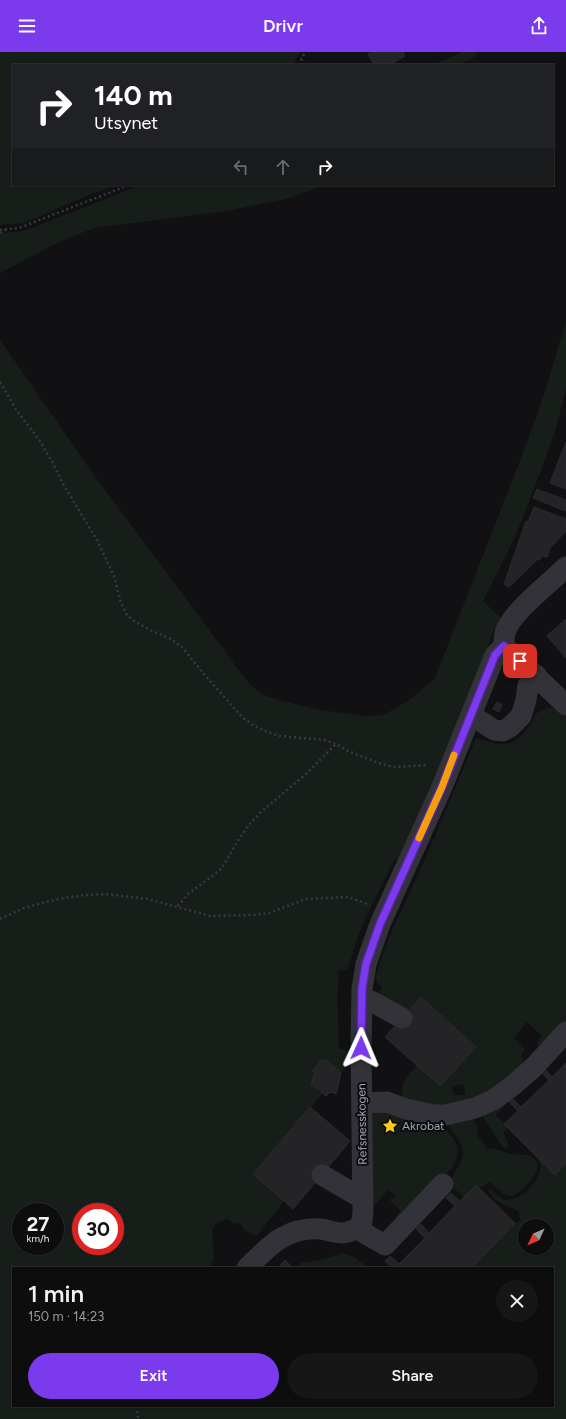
<!DOCTYPE html>
<html lang="en">
<head>
<meta charset="utf-8">
<style>
  :root { --surface:#0d0d0e; --page:#161617; --text:#f1f3f6; --muted:#9a9c9e; --line:#2d2d2e; --accent:#7c3aed }
  body { margin:0; font-family:Figtree,sans-serif; background:var(--page); color:var(--text); height:100vh; display:flex; flex-direction:column; font-size:15px; white-space:nowrap }
  * { box-sizing:border-box; margin:0 }
  p { font-size:13px; color:var(--muted) }
  .icon { flex:none; width:22px; height:22px; fill:none; stroke:currentColor; stroke-width:2; stroke-linecap:round; stroke-linejoin:round }
  .map { position:relative; flex:1; overflow:hidden }
  .side { position:absolute; left:12px; top:1215px; width:542px; height:140px; display:flex; flex-direction:column; background:var(--surface); border-radius:0px; box-shadow:0 1px 3px #0004,0 0 0 1px var(--line) }
  .side>* { flex:none }
  .top-card { position:absolute; left:12px; top:12px; width:542px; height:122px; border-radius:0px; box-shadow:0 1px 3px #0004,0 0 0 1px var(--line); background:#202124; color:#fff; overflow:hidden }
  .needle { width:26px; rotate:226deg }
  .fabs { position:absolute; left:518px; top:1167px; display:grid; gap:8px }
  .fabs a { display:grid; place-items:center; width:36px; height:36px; border-radius:50%; background:var(--surface); box-shadow:0 1px 3px #0004,0 0 0 1px var(--line); font-size:20px }
  .speed { position:absolute; left:12px; top:1151px; display:flex; gap:8px; font-size:20px; font-weight:700; text-align:center }
  .speed>* { display:grid; place-content:center; width:52px; height:52px; border-radius:50%; background:var(--surface); box-shadow:0 1px 3px #0004,0 0 0 1px var(--line); line-height:1 }
  .speed small { font-size:10px; font-weight:400 }
  .speed .limit { border:6px solid #d22; background:#fff; color:#111 }
  .pin { position:absolute; display:grid; place-items:center; width:34px; height:34px; color:#fff; margin:-17px; border-radius:8px; box-shadow:0 2px 6px #0006 }
  .me { position:absolute; width:44px; margin:-22px; rotate:1deg; stroke-linejoin:round; filter:drop-shadow(0 0 3px #0008) }
  .turn { display:flex; align-items:center; gap:14px; height:84px; padding:0 16px; font-size:18px }
  .turn .icon { width:52px; height:52px; stroke-width:2.5 }
  .turn b { display:block; font-size:28px; line-height:34px }
  .lanes { display:flex; align-items:center; height:38px; padding:0 16px; background:#0003; justify-content:center; gap:20px; direction:ltr }
  .lanes .off { opacity:.35 }
  .round { display:grid; place-items:center; flex:none; width:42px; height:42px; border-radius:21px; background:var(--page) }
  .summary { display:flex; align-items:center; justify-content:space-between; height:68px; padding:0 16px }
  h1 { font-size:24px; font-weight:600; line-height:30px }
  .primary-button { display:flex; gap:8px; margin-top:auto; padding:8px 16px }
  .primary-button a { flex:1; height:46px; border-radius:24px; background:var(--accent); color:#fff; font-size:16px; font-weight:600; line-height:46px; text-align:center }
  .primary-button a+a { background:var(--page); color:var(--text) }
  header { display:flex; justify-content:space-between; align-items:center; height:52px; padding:0 16px; background:var(--accent); color:#fff; font-size:18px; font-weight:600 }
  .map>svg:first-child { display:block }
</style>
</head>
<body>
<header><svg class="icon" aria-label="menu" viewBox="0 0 24 24"><path d="M4 6h16M4 12h16M4 18h16"/></svg>Drivr<svg class="icon" aria-label="share" viewBox="0 0 24 24"><path d="M12 15V3M7 8l5-5 5 5M5 13v7h14v-7"/></svg></header>
<div class="map">
<svg width="566" height="1367" viewBox="0 0 566 1367">
  <rect width="100%" height="100%" fill="#111113"/>
  <path fill="#171e19" fill-rule="evenodd" d="M0,0H300L293,13H13V133H118L91,142L24,171L0,173Z
    M462,0H479C467,14 450,13 434,13Z
    M141,133H325L286,147L225,159L94,176L57,191L0,221V181L24,179Z
    M566,269V337L556,376L540,421L515,485L483,549L501,566L492,582L482,611L404,803L394,808L369,859L359,882L347,919L339,918L338,920L339,921L337,949L338,961L339,997L352,998V1008L341,1021L326,1008L325,1009L322,1007L312,1019L315,1021L311,1032L322,1042L253,1122L284,1149L257,1184L245,1179L240,1171L235,1172L227,1167L217,1171L212,1177L214,1208L208,1216H13V1354H553V1216H472L515,1171L521,1169L518,1159L497,1149L489,1141V1137L504,1148L517,1146L526,1140L537,1127L541,1115L538,1106L566,1111V1367H0V288L91,419L247,629L261,642L275,647L320,658L366,664L384,663L412,646L435,626L525,396L545,340ZM21,1160H55V1194H21ZM81,1160H115V1194H81ZM525,1174H547V1196H525Z
    M549,656L558,657L566,665V972L543,996L536,992L542,984L530,973L527,970L514,986L525,997L521,1003L526,1011L508,1030L454,1056L405,1050C397,1033 407,1026 417,1013L440,1034L476,995L421,945L407,960L379,941L382,936L377,930L376,923L382,904L394,874L424,810L476,686C498,693 512,699 528,676C537,664 531,661 549,656ZM464,1032L465,1043H454L452,1034Z
    M504,1048L507,1051L496,1063L508,1075L503,1081L509,1093L507,1096L503,1095L500,1091L481,1062Z
    M377,1057L439,1069C445,1076 458,1090 458,1098C458,1105 455,1111 452,1116L400,1171L395,1166L401,1159L390,1149L395,1143L388,1138L371,1157L370,1065L372,1059Z
    M472,1065L478,1076L477,1083L487,1096L495,1097L511,1102L527,1103L533,1106L538,1113C536,1127 523,1139 510,1145L502,1141L490,1130L479,1136L475,1133L464,1145L448,1131C469,1100 467,1098 445,1069Z
    M343,1201L354,1205L369,1216H293L301,1211L325,1207Z"/>
  <path fill="#242427" stroke="#2b2b2f" d="M372,0H403L405,4L394,10L396,13H374L368,2Z
    M566,390V437L550,431Z
    M537,437L566,448V459L533,446Z
    M534,455L566,467V479L550,496L547,505L542,504L539,508L538,507L509,535L504,532L526,469L528,470Z
    M566,567V606L547,584Z
    M497,650L502,653L499,660L493,657Z
    M421,945L476,995L440,1034L385,985Z
    M322,1007L325,1009L326,1008L341,1021L336,1042L330,1040L326,1044L311,1032L315,1021L312,1019Z
    M566,1011V1111L555,1123L504,1072L518,1059L509,1050L513,1047L521,1055L549,1028L540,1019L544,1016L552,1025Z
    M310,1055L350,1089L293,1157L253,1122Z
    M476,1133L515,1171L472,1216H393L385,1209L390,1204L399,1212L425,1186L416,1177L421,1172L429,1181L455,1154L446,1146L451,1141L460,1149Z
    M285,1208L293,1216H294H278Z"/>
  <g fill="none" stroke-linecap="round" stroke-linejoin="round">
    <path stroke="#38393f" stroke-width="2.5" stroke-dasharray="2 3" stroke-linecap="butt" d="M299,13L305,0
      M0,178L19,176L129,133
      M0,181L5,178
      M0,330L17,359L38,386L53,411L63,432L97,488L114,524L121,551L127,563L134,569L152,579L169,586L183,596L203,621L242,665L253,673L267,680L280,684L324,688L336,692L348,699L381,712L394,715L428,713
      M178,854L188,842L211,825L222,816L237,790L249,773L261,760L306,722L336,692
      M0,867L24,856L42,851L64,846L85,843L106,842L148,847L210,864L253,863L269,861L306,847L348,845L367,852
      M137,1354L138,1367"/>
    <path stroke="#323238" stroke-width="21" d="M504,594L566,653
      M471,663L494,678L503,679L510,675L521,664L526,648L528,633L536,623
      M362,945L373,950L402,966
      M362,1051L387,1050L406,1057L434,1063H445L475,1056L493,1048L511,1035L534,1015L566,980
      M322,1123L363,1147
      M357,1177L362,1170L363,1159L361,996L362,937L366,912L380,872L442,735L495,603L504,594C504,590 504,585 505,581C511,560 550,531 566,515
      M247,1216C269,1194 287,1174 321,1177C328,1178 335,1181 342,1181C347,1181 352,1178 357,1177L385,1193L443,1132"/>
  </g>
  <g fill="none" stroke-linecap="round" stroke-linejoin="round">
    <g stroke="#51269a" stroke-width="10">
      <path id="route" d="M361,996L362,936L366,912L380,872L442,735L495,603L504,594L520,609"/>
    </g>
    <use href="#route" stroke="#7c3aed" stroke-width="7"/>
    <path stroke="#f59e0b" stroke-width="7" d="M419,786L442,735L454,703"/>
  </g>
  <defs>
    <g id="sight-bare" transform="scale(1.2)"><path d="M0-6L1.8-2.2L6-1.7L2.9 1.2L3.7 5.4L0 3.3L-3.7 5.4L-2.9 1.2L-6-1.7L-1.8-2.2Z" fill="#ffcb1d" stroke="#0c0c0e" stroke-width="2.5" paint-order="stroke"/></g>
  </defs>
  <g fill-rule="evenodd">
    <use href="#sight-bare" x="390" y="1074"/>
  </g>
  <g text-anchor="middle" stroke-width="4" stroke-linejoin="round" paint-order="stroke">
    <g font-size="12" fill="#a1a5b5" stroke="#0c0c0e">
      <text transform="translate(362 1072) rotate(-91)" y="4">Refsnesskogen</text>
    </g>
    <g font-size="12" fill="#a1a5b5" stroke="#0c0c0e" text-anchor="start">
      <text x="402" y="1078">Akrobat</text>
    </g>
  </g>
</svg>
<div class="fabs">
<a><svg class="needle" viewBox="-14 -14 28 28"><path d="M0-13l5 13h-10z" fill="#e53935"/><path d="M0 13l5-13h-10z" fill="#9a9c9e"/></svg></a>
</div>
<div class="speed"><div>27<small>km/h</small></div><div class="limit">30</div></div>
<div class="pin" style="left:520px;top:609px;background:#d93025"><svg class="icon" aria-label="arrive" viewBox="0 0 24 24"><path d="M6 21V4h12l-3 4 3 4H6"/></svg></div>
<svg class="me" style="left:361px;top:996px" viewBox="-20 -20 40 40"><path d="M0-17L14 15 0 8-14 15z" fill="#7c3aed" stroke="#fff" stroke-width="4"/></svg>
<div class="top-card">
<div class="turn"><svg class="icon" aria-label="right" viewBox="0 0 24 24"><path d="M7 20v-9h11M14 6l5 5-5 5"/></svg><div><b>140 m</b>Utsynet</div></div>
<div class="lanes"><svg class="icon off" aria-label="left" viewBox="0 0 24 24"><path d="M17 20v-9H6M10 6l-5 5 5 5"/></svg><svg class="icon off" aria-label="ahead" viewBox="0 0 24 24"><path d="M12 20V5M6 11l6-6 6 6"/></svg><svg class="icon" aria-label="right" viewBox="0 0 24 24"><path d="M7 20v-9h11M14 6l5 5-5 5"/></svg></div>
</div>
<section class="side">
<div class="summary"><div><h1>1 min</h1><p>150 m · 14:23</p></div><a class="round"><svg class="icon" aria-label="close" viewBox="0 0 24 24"><path d="M6 6l12 12M18 6L6 18"/></svg></a></div>
<div class="primary-button"><a>Exit</a><a>Share</a></div>
</section>
</div>
</body>
</html>
